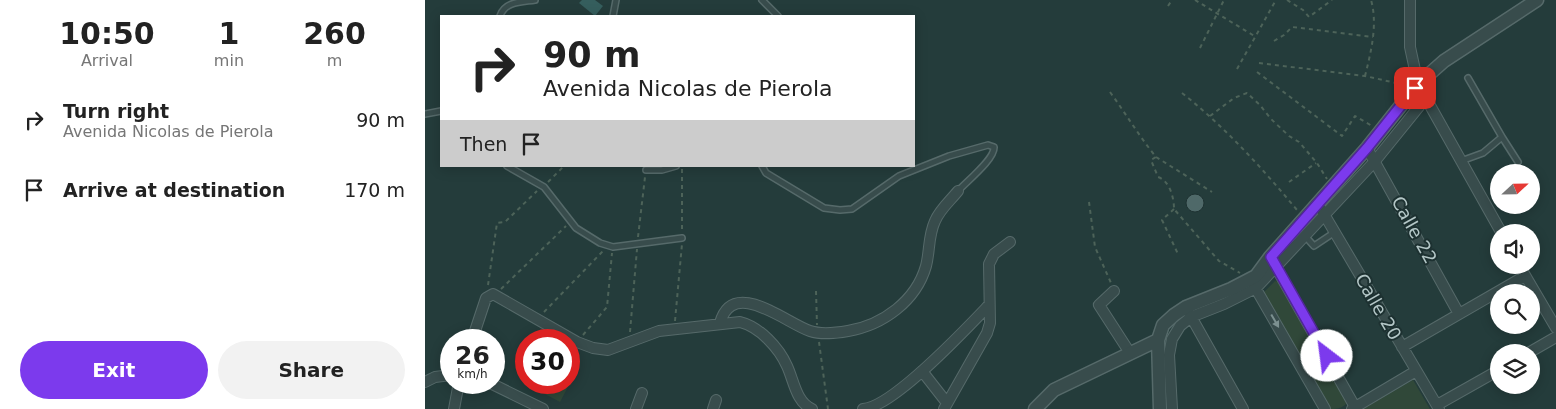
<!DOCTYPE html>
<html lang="en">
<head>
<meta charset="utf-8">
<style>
  :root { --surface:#fff; --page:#f2f2f2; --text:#222; --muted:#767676; --accent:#7c3aed }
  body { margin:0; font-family:"DejaVu Sans",sans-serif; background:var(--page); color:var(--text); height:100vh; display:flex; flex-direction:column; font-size:19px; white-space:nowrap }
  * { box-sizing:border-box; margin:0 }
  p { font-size:16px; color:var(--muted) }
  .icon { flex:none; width:28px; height:28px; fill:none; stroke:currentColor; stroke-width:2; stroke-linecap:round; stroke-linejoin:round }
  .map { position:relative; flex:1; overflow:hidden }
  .drawer { display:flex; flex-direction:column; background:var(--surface); width:425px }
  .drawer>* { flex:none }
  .hud { position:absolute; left:15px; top:15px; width:475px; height:152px; border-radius:0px; box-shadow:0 2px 12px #0003; background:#fff; color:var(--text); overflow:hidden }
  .needle { width:32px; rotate:68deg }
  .tools { position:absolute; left:1065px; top:164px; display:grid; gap:10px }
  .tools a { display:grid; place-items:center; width:50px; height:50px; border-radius:50%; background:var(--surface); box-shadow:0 2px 12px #0003; font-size:25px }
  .speed { position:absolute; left:15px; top:329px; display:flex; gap:10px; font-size:25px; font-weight:700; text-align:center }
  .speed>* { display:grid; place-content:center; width:65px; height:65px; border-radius:50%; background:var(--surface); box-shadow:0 2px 12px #0003; line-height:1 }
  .speed small { font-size:12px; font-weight:400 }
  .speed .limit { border:8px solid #d22; background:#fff; color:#111 }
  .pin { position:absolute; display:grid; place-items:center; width:42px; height:42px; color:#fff; margin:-21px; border-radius:10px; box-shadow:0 2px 8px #0006 }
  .me { position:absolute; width:55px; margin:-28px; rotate:330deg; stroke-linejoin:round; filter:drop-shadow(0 0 4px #0008) }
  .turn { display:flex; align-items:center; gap:18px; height:105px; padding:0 20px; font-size:22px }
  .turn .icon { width:65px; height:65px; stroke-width:2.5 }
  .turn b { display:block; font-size:35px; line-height:42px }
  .then { display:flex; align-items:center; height:48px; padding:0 20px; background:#0003; gap:10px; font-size:19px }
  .eta { display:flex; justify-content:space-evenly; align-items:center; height:85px; text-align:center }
  .eta b { font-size:30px; font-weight:800; line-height:35px }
  .primary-button { display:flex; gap:10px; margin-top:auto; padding:10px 20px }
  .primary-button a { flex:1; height:58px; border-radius:30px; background:var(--accent); color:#fff; font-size:20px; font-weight:800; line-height:58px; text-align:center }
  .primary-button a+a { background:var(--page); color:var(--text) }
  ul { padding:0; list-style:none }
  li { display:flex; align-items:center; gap:15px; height:70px; padding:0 20px }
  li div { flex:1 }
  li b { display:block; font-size:19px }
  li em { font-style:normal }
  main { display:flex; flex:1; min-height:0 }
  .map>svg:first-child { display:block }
</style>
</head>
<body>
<main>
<section class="drawer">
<div class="eta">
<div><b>10:50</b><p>Arrival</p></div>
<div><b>1</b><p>min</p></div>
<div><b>260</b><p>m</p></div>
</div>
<ul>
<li><svg class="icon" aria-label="right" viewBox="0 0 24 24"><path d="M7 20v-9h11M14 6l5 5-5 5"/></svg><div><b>Turn right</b><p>Avenida Nicolas de Pierola</p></div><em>90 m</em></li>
<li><svg class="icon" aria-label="arrive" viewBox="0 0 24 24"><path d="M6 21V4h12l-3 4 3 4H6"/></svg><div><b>Arrive at destination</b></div><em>170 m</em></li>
</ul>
<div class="primary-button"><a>Exit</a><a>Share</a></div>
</section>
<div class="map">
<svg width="1131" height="409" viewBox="0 0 1131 409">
  <rect width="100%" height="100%" fill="#243c3b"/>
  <path fill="#304839" d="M850,281L853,282L922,402C919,409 910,409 902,409L836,295Z
    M988,380L1005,409H938Z
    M144,382L145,383L135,402L105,386L107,383Z"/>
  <path fill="#355e5d" d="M157,0H170L178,6L170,16L154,3Z"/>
  <path fill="#4f6969" stroke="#1f3333" d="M761 203a9 9 0 1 1 18 0a9 9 0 1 1-18 0Z"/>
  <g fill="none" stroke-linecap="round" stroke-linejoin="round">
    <g stroke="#566a6a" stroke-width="8">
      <path id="service" d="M337,0L353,16
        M75,16C80,1 97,2 110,0
        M188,16L191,0
        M0,114L16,111
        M1077,137L1093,162
        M1036,161L1058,153L1077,137L1043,78
        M82,166L119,187L151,228L175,243L188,247L257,238
        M337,166L341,173L399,208L415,210L427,209L474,176L524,156L563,145L569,147C570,159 542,181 533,191
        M221,170H237L251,166
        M880,236L889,246L910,232"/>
    </g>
    <g stroke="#566a6a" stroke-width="12">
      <path id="minor" d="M985,0V47L993,84L1076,232
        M942,148L1034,314
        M896,209L1014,409
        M848,262L930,407
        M1094,265L1131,328
        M827,282L900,409
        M689,291L674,305L705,353
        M764,313L818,409
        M295,323C308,277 361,323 385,331C397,335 411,333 423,331C458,325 491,301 501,266C505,251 503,236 510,221C515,209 525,201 533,191
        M47,340L61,298L68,294L152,342L168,348L183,350L234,331L315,322C335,327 354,348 362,366C369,381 371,402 387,409
        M977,347L1100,276
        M1105,352L1131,337
        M497,371L522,403
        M0,382L10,377L26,375
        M63,382L118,409
        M1012,405L1074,370
        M29,409L34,382
        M211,409L217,393
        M288,409L291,400
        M438,409C468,407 541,329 564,305
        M519,409L562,333L565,323L564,264L569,254L585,242
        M747,409L744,355L747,339L755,326L766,317L799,304L831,288L950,161L1001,98
        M927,409L991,371"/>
    </g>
    <g stroke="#566a6a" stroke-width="15">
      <path id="tertiary" d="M610,409L629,390L733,340
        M735,409L733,340L738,325L749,315L761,307L806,289L831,276L845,257L942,148L993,84L1019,61L1112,0"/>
    </g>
    <path stroke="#4d6359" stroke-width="2" stroke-dasharray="4 4" stroke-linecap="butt" d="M770,0L831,37
      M862,0L878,10L884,17L907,0
      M743,6L747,0
      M849,41L859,35L867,27L948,37
      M775,48L799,0
      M834,63L940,76L980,85
      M812,69L851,0
      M832,72L917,136L930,116L947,126
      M940,76C946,52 953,24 946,0
      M685,92C701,114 714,136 731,157L726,160L733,177C745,181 749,198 749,209L794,261L815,273
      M757,93C800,127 837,168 872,210
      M785,116L809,98L822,93L835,105L846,119L864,136L874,142L892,163L902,179
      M731,157L787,192
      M257,169V231
      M123,182L139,166
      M864,182L891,163
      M664,202L670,247L686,283
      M749,209L737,220L753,254
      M213,237L220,177
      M63,285L72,223L80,222L112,191
      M76,289L141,226
      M391,291L392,325
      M119,312L178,251
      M250,321L257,244
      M205,332L212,249
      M158,335L182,307L187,253
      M394,342L403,409"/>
    <use href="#service" stroke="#384c4c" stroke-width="5"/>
    <use href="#minor" stroke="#384c4c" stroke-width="10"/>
    <use href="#tertiary" stroke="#384c4c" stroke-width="12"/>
  </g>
  <defs><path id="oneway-solid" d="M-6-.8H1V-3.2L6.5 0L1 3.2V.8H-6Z" transform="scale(1.25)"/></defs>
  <use fill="#7c9090" href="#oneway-solid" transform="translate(850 321) rotate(60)"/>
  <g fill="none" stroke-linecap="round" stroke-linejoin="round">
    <g stroke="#51269a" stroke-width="12">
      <path id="route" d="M902,356L846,257L942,148L990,88"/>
    </g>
    <use href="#route" stroke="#7c3aed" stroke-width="9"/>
  </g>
  <g text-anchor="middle" stroke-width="4" stroke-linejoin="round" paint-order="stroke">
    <g font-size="18" fill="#b4c7c7" stroke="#1d3131">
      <text transform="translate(989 230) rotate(61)" y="6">Calle 22</text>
      <text transform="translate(953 307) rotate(60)" y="6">Calle 20</text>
    </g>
  </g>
</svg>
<div class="tools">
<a><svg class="needle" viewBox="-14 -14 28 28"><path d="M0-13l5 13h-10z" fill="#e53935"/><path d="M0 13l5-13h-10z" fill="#767676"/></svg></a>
<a><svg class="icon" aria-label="sound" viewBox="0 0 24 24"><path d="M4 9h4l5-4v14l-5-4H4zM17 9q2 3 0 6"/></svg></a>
<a><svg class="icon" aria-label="search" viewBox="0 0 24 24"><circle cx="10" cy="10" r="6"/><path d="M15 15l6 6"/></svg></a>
<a><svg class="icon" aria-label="layers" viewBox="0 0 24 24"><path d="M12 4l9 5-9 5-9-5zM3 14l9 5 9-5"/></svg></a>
</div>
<div class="speed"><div>26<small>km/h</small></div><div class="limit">30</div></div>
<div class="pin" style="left:990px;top:88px;background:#d93025"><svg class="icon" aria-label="arrive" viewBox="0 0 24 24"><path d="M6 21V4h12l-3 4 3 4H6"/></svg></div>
<svg class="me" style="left:902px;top:356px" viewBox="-20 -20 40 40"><circle r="19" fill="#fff"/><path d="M0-13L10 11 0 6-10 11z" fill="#7c3aed"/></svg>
<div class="hud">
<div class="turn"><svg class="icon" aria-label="right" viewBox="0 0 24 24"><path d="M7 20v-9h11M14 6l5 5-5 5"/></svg><div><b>90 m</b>Avenida Nicolas de Pierola</div></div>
<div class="then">Then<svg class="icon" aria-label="arrive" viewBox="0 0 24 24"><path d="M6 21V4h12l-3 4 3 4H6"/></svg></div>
</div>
</div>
</main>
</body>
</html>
